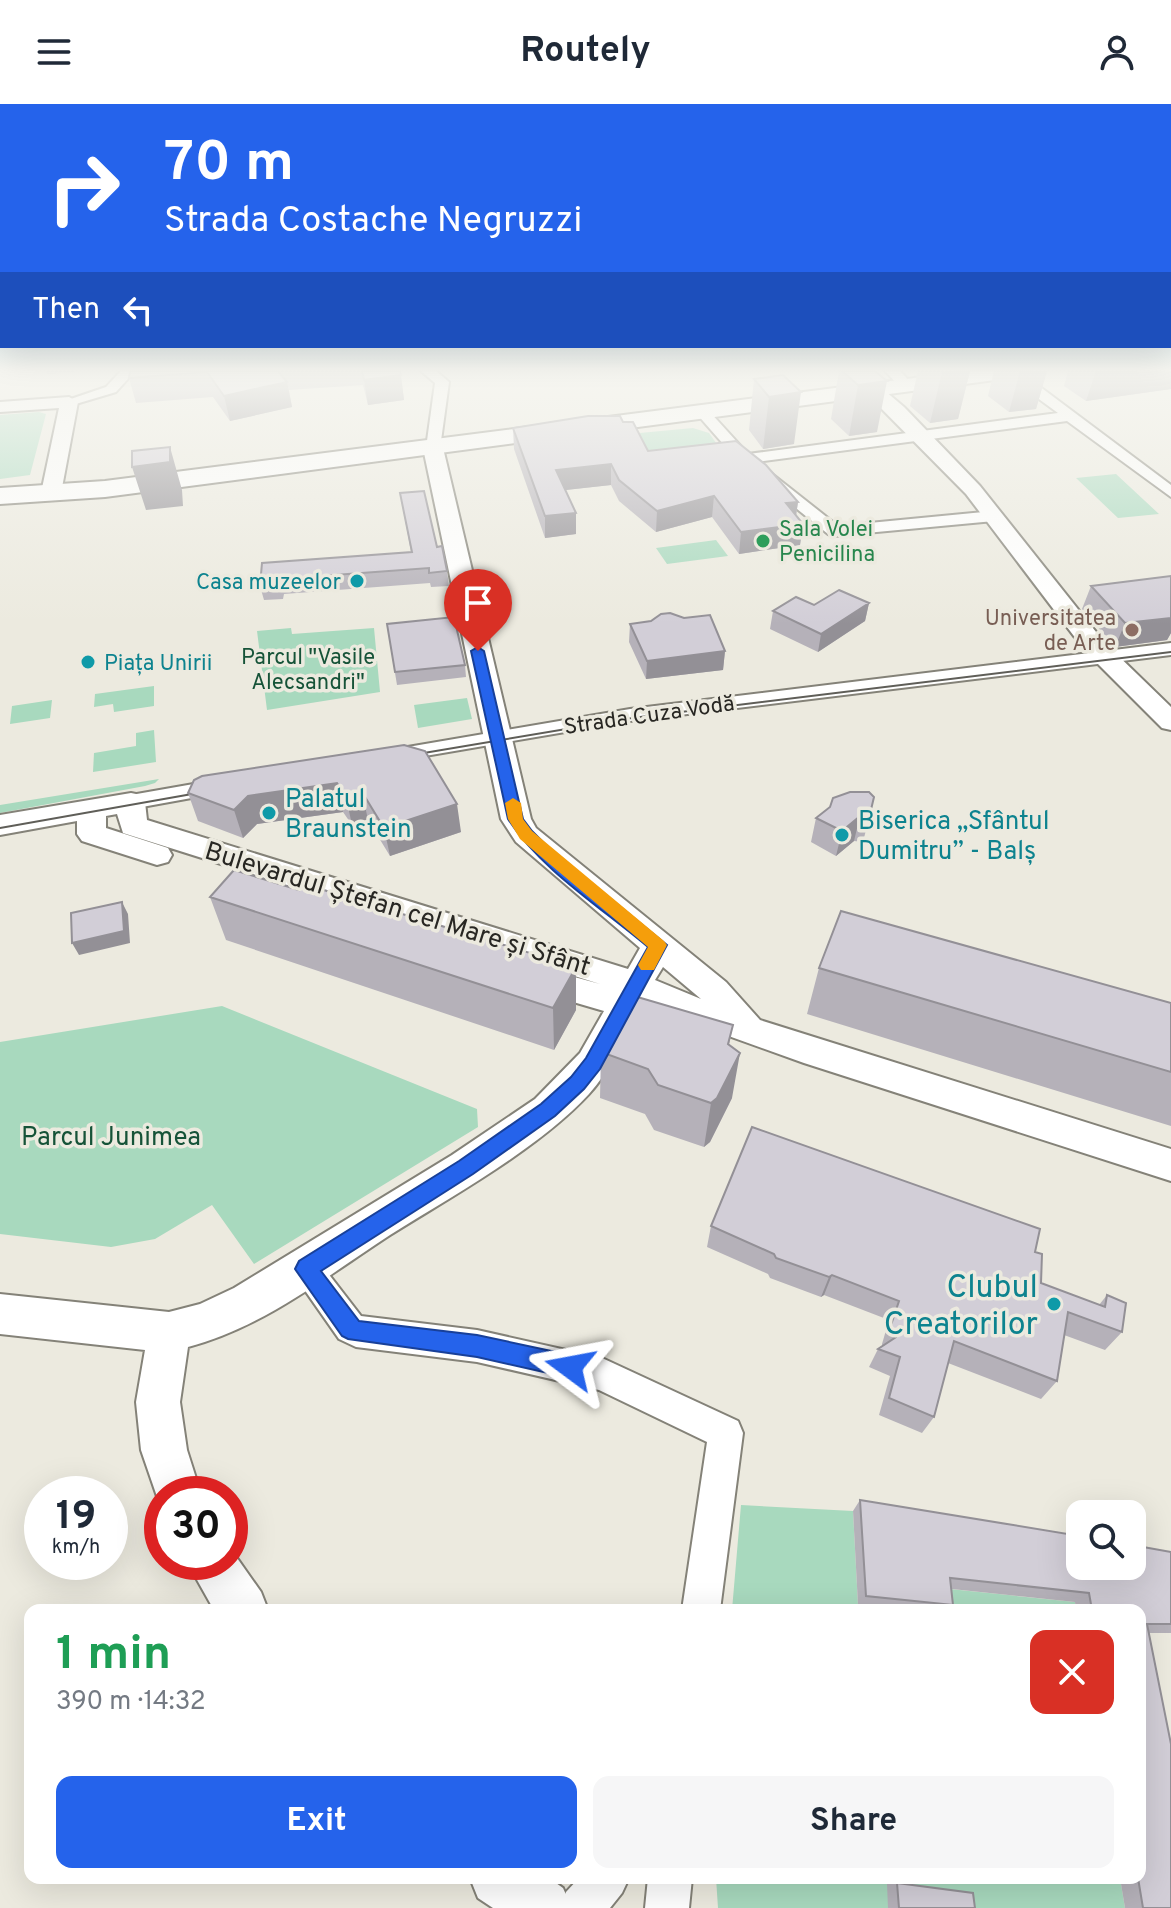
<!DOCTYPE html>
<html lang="en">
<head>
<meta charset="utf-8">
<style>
  :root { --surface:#fff; --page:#f6f6f7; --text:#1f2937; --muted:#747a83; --accent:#2563eb }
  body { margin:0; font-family:Overpass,sans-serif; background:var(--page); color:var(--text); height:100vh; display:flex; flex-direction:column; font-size:30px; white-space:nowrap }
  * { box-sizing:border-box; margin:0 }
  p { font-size:26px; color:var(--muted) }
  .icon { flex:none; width:44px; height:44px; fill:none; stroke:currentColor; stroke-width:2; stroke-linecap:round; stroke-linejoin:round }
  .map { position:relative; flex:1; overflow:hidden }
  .side { position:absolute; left:24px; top:1500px; width:1122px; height:280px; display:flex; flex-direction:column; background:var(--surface); border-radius:16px; box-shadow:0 8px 32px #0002 }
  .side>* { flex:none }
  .guide { position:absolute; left:0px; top:0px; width:1172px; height:244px; box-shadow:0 8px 32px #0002; background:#2563eb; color:#fff; overflow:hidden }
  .controls { position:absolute; left:1066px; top:1396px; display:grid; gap:16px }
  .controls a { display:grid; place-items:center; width:80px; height:80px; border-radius:16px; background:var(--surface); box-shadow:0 8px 32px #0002; font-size:40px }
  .speed { position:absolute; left:24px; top:1372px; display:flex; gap:16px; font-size:40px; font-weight:700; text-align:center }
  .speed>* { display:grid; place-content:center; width:104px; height:104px; border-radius:50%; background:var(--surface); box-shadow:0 8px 32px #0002; line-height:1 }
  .speed small { font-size:20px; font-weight:400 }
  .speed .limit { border:12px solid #d22; background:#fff; color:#111 }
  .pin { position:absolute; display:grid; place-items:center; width:68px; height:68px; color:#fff; margin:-82px -34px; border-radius:50% 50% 50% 0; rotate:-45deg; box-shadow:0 0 8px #0007 }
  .pin .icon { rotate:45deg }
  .me { position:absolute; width:88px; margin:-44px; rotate:283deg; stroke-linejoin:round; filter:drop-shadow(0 0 6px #0008) }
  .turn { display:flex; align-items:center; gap:28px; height:168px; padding:0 32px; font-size:36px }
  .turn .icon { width:104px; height:104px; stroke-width:2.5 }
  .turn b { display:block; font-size:56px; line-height:68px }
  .then { display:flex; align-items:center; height:76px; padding:0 32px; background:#0003; gap:16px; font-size:30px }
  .round { display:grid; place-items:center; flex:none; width:84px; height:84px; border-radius:16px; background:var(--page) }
  .summary { display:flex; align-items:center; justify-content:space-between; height:136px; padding:0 32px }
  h1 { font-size:48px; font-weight:700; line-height:60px; color:#1e9e55 }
  .action { display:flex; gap:16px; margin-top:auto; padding:16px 32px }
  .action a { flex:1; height:92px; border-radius:16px; background:var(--accent); color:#fff; font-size:32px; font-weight:700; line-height:92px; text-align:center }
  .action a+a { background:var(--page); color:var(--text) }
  header { display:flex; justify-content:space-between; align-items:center; height:104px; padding:0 32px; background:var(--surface); font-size:36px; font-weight:700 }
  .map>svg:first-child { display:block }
</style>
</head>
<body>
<header><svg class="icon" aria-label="menu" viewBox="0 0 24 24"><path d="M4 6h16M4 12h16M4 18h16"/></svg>Routely<svg class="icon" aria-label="person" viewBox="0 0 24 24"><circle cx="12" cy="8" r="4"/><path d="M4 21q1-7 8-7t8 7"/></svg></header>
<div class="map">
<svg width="1171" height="1804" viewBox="0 0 1171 1804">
  <rect width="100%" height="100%" fill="#eceadf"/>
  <path fill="#a8d9be" d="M39,308L46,310L30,371L0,375V311Z
    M693,324L709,329L726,353L645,361L629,330Z
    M1116,370L1159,410L1118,414L1076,374Z
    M716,436L728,452L667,460L656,444Z
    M291,524L292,530L374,524L380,588L267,606L257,527Z
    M154,582V602L114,608L113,600L94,603L95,590Z
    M467,594L472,615L418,624L414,601Z
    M52,596L50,614L10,620L12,602Z
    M154,626L156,658L93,668L94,649L136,642V629Z
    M159,675L155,679L145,682L0,709V701Z
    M222,902L477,1005L478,1023L254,1160L212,1101L155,1135L111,1143L0,1130V938Z
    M741,1401L853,1407L858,1501L901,1506H732Z
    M940,1484L1075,1498L1076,1506H942Z
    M716,1774H1120L1125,1804H962L888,1780V1804H718Z"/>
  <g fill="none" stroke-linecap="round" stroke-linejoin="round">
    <g stroke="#848278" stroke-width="4">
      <path id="minor" d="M121,267H135L116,288L69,302L62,298L106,283Z
        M421,267H436L449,278L440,344L433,348L426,344L435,279Z
        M885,267H900L913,281L901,284Z
        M1009,267H1019L1171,381V393L1067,317L757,358L838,422L994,407L1002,412L994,417L834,432L828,430L739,358L696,309L703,305L708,306L748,350L1058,309L1009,273Z
        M1171,539V551L630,617L390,658L380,652L390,646L630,605Z
        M222,675L233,682L230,687L131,705L123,703L120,698L123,693L131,691Z
        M306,1151L317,1155L361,1212L477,1226L602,1254L738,1317L743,1329L720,1506H682L707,1338L599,1286L477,1258L356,1243L339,1235L290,1165L295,1155Z
        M579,1774H629L622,1789L610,1804H560L566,1788Z
        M648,1774H692L689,1804H645Z"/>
    </g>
    <g stroke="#848278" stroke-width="4">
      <path id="tertiary" d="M872,280L878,281L904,303L980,382L1104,538L1171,603V626L1162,624L1086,548L966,390L866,289L863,285L866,281Z
        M69,293L78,298L61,389L51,395L41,389L59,304L0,308V298Z
        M433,338L443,344L531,715L536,724L726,878L760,916L1171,1045V1077L804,959L659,907L646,913L636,912C622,938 610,967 589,990C538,1045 454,1091 390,1131C327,1172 262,1224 188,1243L180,1298L187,1346L201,1390H162V1407L141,1346L136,1298L145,1246L0,1230V1190L169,1208L200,1200L234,1184L452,1051L535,995L580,949L604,907L522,883L517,874L522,865L534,862L600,880L123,729L117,710L106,712V724L168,744L172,751L168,758L157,761L82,737L77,730V717L0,731V711L131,689L141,691L145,698L147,716L628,865L640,844L516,738L501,715L423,344ZM663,863L701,895L655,876Z
        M230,1444L261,1488L268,1506H214L187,1458H230Z
        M470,1774H549L563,1784L572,1804H493L478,1794Z"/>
    </g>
    <g stroke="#848278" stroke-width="4">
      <path id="primary" d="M969,267H1029L1018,273L105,393L0,400V384L105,377Z"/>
    </g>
    <use href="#minor" fill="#fff" fill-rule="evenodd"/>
    <use href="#tertiary" fill="#fff" fill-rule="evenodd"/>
    <use href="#primary" fill="#fff" fill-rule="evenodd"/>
    <path stroke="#5f5e58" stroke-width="2" d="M406,652L632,614L1171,548
      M0,724L209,687"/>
  </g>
  <path fill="#b5b1b9" d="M46,267H74V268L47,270Z
    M130,267H400L404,296L368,301L363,281L289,286L292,303L230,317L213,293L136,299L129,274Z
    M839,267H875L877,328L849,332L831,315Z
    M918,267H970L958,315L930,319L910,302Z
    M994,267H1047L1036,305L1009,308L988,292Z
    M1068,267H1171V285L1086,297L1064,282Z
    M783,271L794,340L763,345L749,326L754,275Z
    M623,318L648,347L798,398L796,411L803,420L800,441L739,450L712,413L656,428L619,397L611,381L565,386L576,430L545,434L514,345L513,324Z
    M400,389L437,443L447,467L449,482L431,483L430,479L284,490L283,495L264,496L260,482L262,459L411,448Z
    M1171,472V529L1167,536L1115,543L1082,505L1091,482Z
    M869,499L865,517L818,548L770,525L773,507L814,501Z
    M387,520L465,561L466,573L397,581Z
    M630,520L725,547L723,566L646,575L629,538Z
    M404,641L461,728L390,752L368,716L352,721L343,708L257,720L243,734L198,717L188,689Z
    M830,703L869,714L863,738L854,737L836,752L811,738L816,714Z
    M210,793L576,906L554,946L226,836Z
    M819,864L1171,899V1022L807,910Z
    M733,921L729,941L732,994L710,1038L704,1043L654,1026L645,1010L600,994L601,948Z
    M711,1122L1035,1148L1041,1179L1099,1201L1107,1191L1122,1228L1105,1246L1064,1231L1057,1277L1041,1295L948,1259L934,1313L922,1329L879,1311L890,1272L869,1263L878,1245L882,1242V1240L889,1216L824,1191L821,1193L770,1174L768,1170L707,1143Z
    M860,1396L1171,1448V1529H1148L1171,1804H1125L1120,1774H1140V1506H1076L1075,1498L952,1485L953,1501L948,1506H901L858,1501L853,1407Z
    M897,1779L975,1804H888L887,1780Z"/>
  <path fill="#939096" d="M953,267H970L958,315L930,319L942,268Z
    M1020,267H1047L1036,305L1009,308Z
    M1096,267H1171V285L1086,297Z
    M401,271L404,296L368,301L364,276Z
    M887,277L877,328L849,332L858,281Z
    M287,278L292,303L230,317L224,292Z
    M801,288L794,340L763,345L769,293Z
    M170,343L182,386L183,402L146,406L132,363Z
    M611,360V381L557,387L556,366Z
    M714,392L712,413L656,428L657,407Z
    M798,398L795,419L786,399Z
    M576,409V430L545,434V412Z
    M803,420L800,441L739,450L741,428Z
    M869,499L865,517L818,548L821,530Z
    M1171,510V529L1167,536L1115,543L1125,519Z
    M725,547L723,566L646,575L647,557Z
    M337,679L343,708L257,720L243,734L234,706L248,692Z
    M362,688L368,716L352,721L346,693Z
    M457,700L461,728L390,752L384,724Z
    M860,712L854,737L836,752L842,727Z
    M122,798L128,810L130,839L79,851L72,839Z
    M576,863V906L554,946L553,904Z
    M740,949L732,994L710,1038L704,1043L711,999Z
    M832,1171L824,1191L821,1193L829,1173Z"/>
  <path fill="#d2ced7" stroke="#939096" stroke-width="2" d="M130,267H278L287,278L224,292L207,268L129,274Z
    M362,267H400L401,271L364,276Z
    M842,267H875L887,277L858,281Z
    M783,271L801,288L769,293L754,275Z
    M588,312H620L623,318H633L648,347L736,337L766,361L798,398L786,399L803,420L741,428L714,392L657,407L619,376L611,360L556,366L576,409L545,412L513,324Z
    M170,343V358L132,363V347Z
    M424,387L437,443L442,442L447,467L429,469V464L280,475V480L260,482L262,459L412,448L400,389Z
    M1171,472V514L1125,519L1091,482Z
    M839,486L869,499L821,530L773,507L796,493L814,501Z
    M670,509L684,514L710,511L725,547L647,557L630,520L651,517L661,510Z
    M454,513L465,561L395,568L387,520Z
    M404,641L425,647L457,700L384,724L362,688L346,693L337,679L248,692L234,706L188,689L194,676L202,672Z
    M850,688H869L874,693L869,714L860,712L842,727L816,714L830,703L833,694Z
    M234,766L299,786L304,780L576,863L553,904L210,793Z
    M122,798L124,827L72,839L71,809Z
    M841,807L1171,899V968L819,864Z
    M634,892L733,921L728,940L740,949L717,994L711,999L658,981L648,965L601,948Z
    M752,1023L1040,1125L1035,1148L1042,1150L1041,1179L1105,1203L1107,1191L1126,1199L1122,1228L1068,1208L1057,1277L954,1237L934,1313L889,1294L900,1253L878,1245L896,1233L891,1221L899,1197L832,1171L829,1173L776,1154L774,1150L711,1122Z
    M860,1396L1080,1432V1462H1132V1441L1171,1448V1520H1147L1171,1640V1804H1143L1138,1774H1140V1506H1092L1089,1489L950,1474L953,1501L866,1492Z
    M897,1779L973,1789L975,1804H899Z"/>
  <linearGradient id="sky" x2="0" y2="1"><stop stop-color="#75c0e0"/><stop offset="0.51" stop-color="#f6f6f1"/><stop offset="1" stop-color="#f6f6f1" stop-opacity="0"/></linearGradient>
  <rect width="1171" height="520" fill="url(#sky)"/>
  <path fill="#2563eb" stroke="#184099" stroke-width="2" d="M478,543L484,547L523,715L532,727L551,746L667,841L600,965L584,985L555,1012L473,1070L321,1167L359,1217L477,1231L570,1251L579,1255L582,1263L579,1271L570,1274L477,1253L348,1235L342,1232L295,1165L299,1157L459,1057L541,1000L571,973L586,954L648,843C603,805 539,764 508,715L471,547Z"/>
  <path fill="#f59e0b" d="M513,694L521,699L523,715L532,727L664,837L667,841L654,866H641L638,861L648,843L520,735L508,715L505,699Z"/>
  <circle fill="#2e9e5b" stroke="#eceadf" stroke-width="3" cx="763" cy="437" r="8"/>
  <g fill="#0f9aa8" stroke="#eceadf" stroke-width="3">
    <circle cx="357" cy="477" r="8"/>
    <circle cx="88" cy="558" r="8"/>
    <circle cx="269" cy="709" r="8"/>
    <circle cx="842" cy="731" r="8"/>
    <circle cx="1054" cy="1200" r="8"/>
  </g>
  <circle fill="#8d6e63" stroke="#eceadf" stroke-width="3" cx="1132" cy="526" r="8"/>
  <g text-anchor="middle" stroke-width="7" stroke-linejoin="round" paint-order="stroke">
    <g font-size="22" fill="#27864d" stroke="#eceadf" text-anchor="start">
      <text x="779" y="432">Sala Volei<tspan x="779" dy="25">Penicilina</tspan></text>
    </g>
    <g font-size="22" fill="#0d838f" stroke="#eceadf" text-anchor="end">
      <text x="341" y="485">Casa muzeelor</text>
      <text x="104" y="566" text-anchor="start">Piața Unirii</text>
    </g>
    <g font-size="22" fill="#785e54" stroke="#eceadf" text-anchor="end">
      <text x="1116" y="521">Universitatea<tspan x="1116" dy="25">de Arte</tspan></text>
    </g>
    <g font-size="22" fill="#165338" stroke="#eceadf">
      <text x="308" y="560">Parcul "Vasile<tspan x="308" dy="25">Alecsandri"</tspan></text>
    </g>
    <g font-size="22" fill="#282723" stroke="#eceadf">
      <text transform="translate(649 610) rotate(-8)" y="8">Strada Cuza Vodă</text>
    </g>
    <g font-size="26" fill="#0d838f" stroke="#eceadf" text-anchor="start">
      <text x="285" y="703">Palatul<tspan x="285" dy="30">Braunstein</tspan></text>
      <text x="858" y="725">Biserica „Sfântul<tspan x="858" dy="30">Dumitru” - Balș</tspan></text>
    </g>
    <g font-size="26" fill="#282723" stroke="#eceadf">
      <text transform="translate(398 804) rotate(17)" y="9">Bulevardul Ștefan cel Mare și Sfânt</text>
    </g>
    <g font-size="26" fill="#165338" stroke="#eceadf">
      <text x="111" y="1041">Parcul Junimea</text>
    </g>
    <g font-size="32" fill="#0d838f" stroke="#eceadf" text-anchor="end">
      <text x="1038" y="1193">Clubul<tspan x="1038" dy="37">Creatorilor</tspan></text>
    </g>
  </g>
</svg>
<div class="controls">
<a><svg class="icon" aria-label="search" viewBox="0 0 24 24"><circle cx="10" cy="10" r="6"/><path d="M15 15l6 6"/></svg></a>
</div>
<div class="speed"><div>19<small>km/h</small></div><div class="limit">30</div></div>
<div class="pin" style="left:478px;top:547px;background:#d93025"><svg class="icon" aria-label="arrive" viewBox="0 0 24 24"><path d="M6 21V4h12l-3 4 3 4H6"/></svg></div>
<svg class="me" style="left:570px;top:1263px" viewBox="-20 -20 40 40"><path d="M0-17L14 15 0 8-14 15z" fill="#2563eb" stroke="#fff" stroke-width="4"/></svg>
<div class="guide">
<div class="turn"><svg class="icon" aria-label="right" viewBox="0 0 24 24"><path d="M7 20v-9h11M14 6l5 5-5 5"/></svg><div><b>70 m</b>Strada Costache Negruzzi</div></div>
<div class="then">Then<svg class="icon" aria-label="left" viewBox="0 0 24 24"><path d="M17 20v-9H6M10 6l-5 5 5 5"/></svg></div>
</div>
<section class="side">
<div class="summary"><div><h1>1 min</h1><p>390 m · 14:32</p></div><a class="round" style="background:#d93025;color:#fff"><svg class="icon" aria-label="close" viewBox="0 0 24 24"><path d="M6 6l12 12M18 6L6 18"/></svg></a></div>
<div class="action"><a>Exit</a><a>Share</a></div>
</section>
</div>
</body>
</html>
